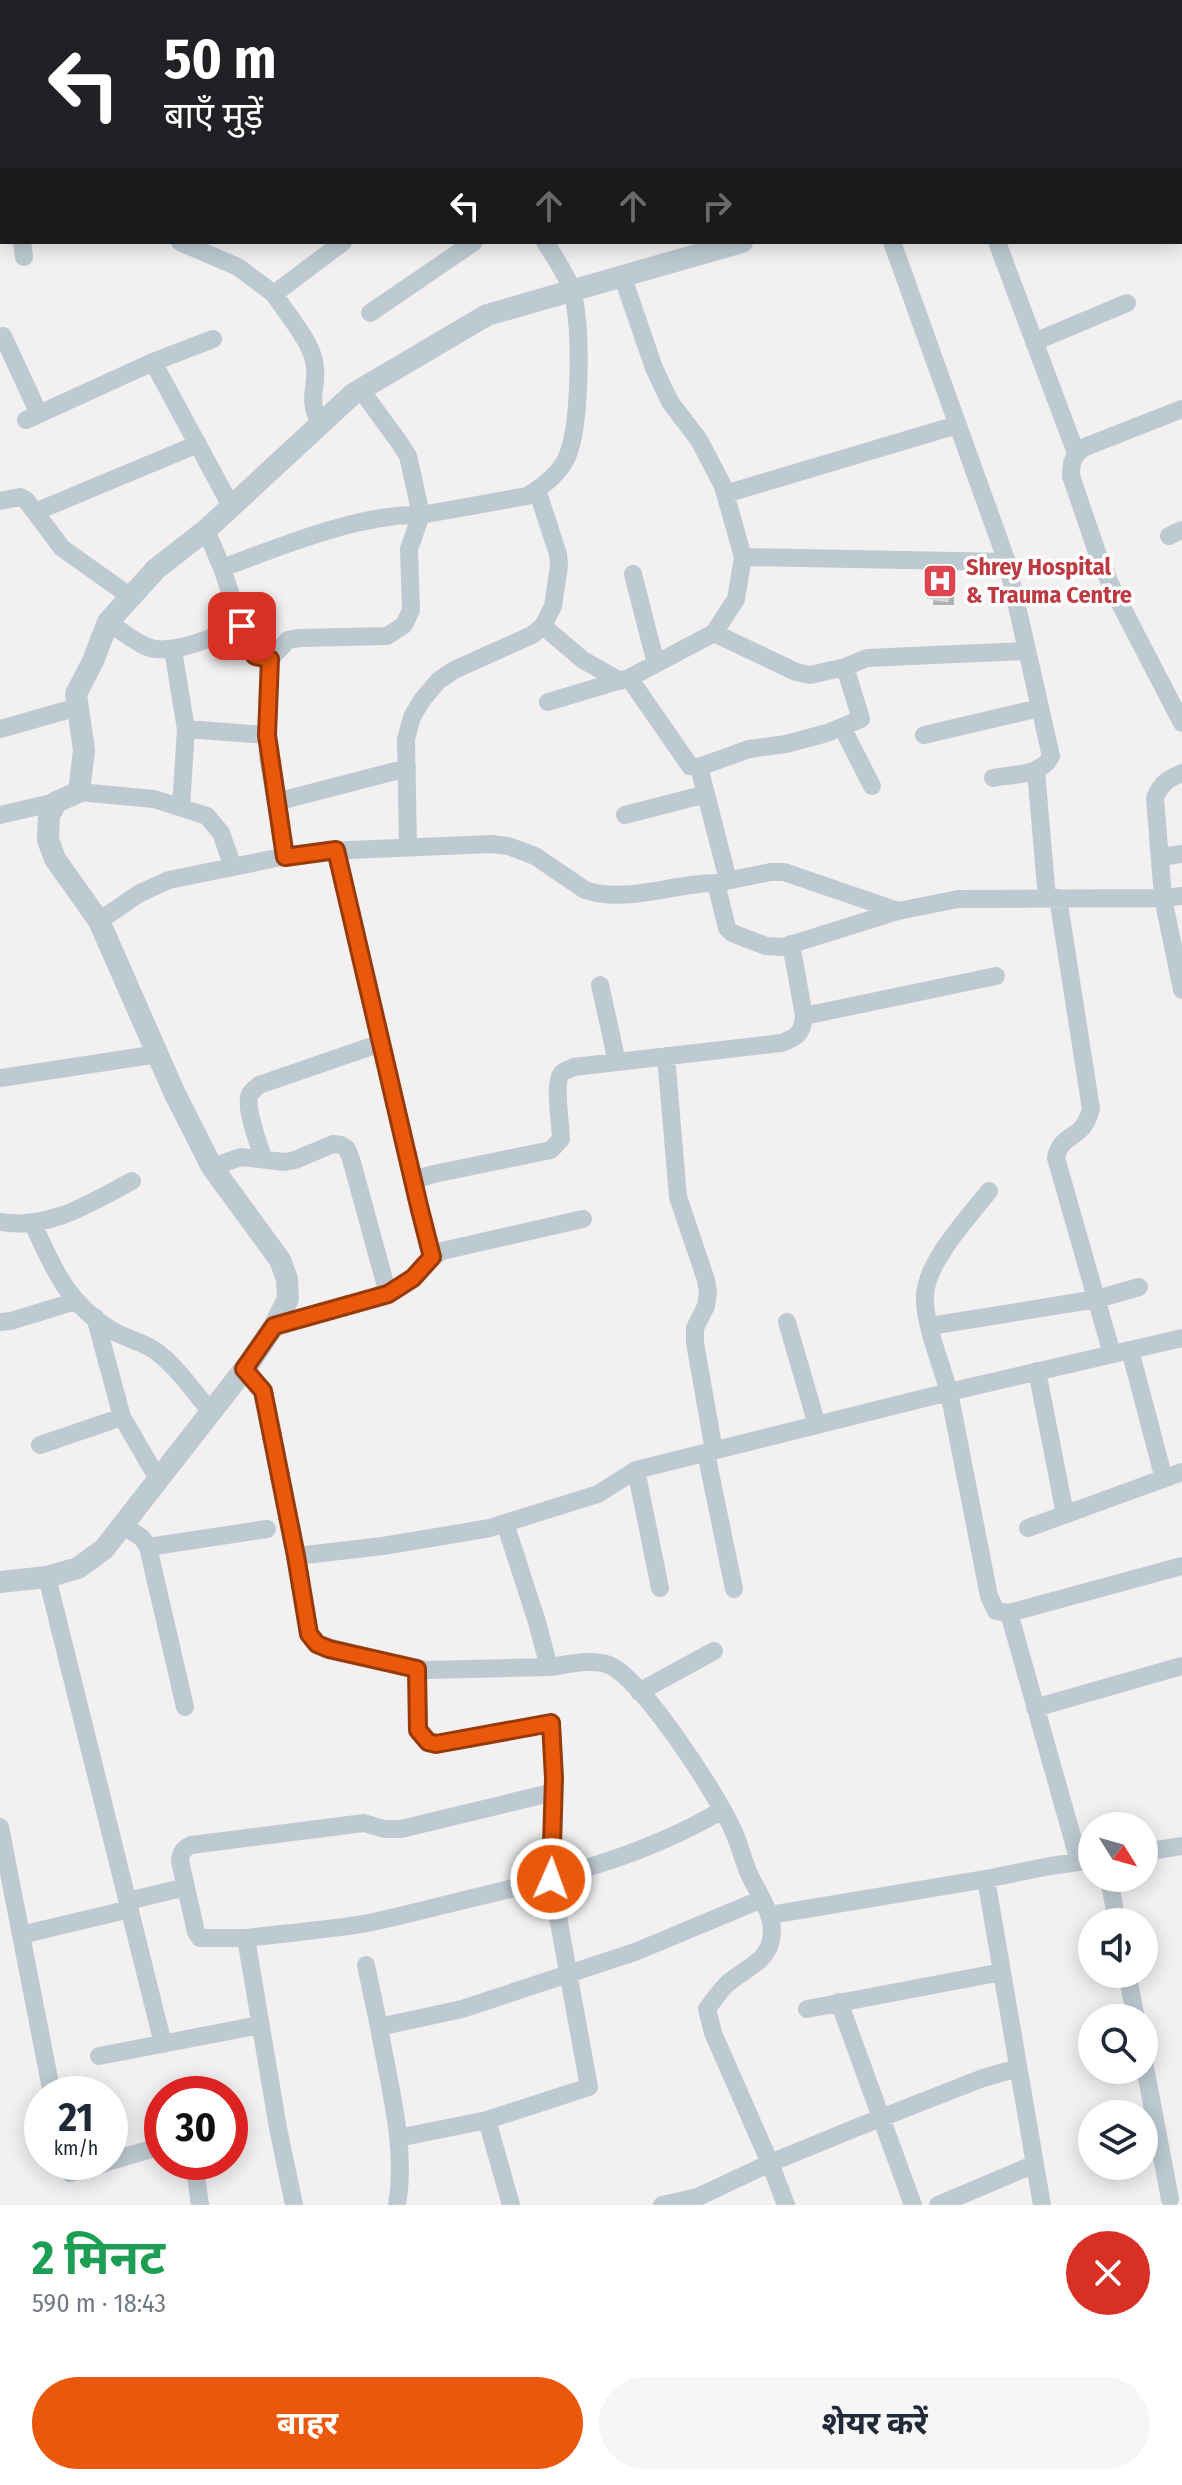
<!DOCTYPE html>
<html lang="hi">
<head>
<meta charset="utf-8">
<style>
  :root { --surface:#fff; --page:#f6f6f7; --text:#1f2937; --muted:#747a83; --accent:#ea580c }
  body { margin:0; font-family:"Fira Sans Condensed","Noto Sans Devanagari",sans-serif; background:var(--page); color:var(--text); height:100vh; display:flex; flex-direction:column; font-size:30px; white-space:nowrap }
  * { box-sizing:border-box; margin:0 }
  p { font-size:26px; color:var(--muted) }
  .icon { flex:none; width:44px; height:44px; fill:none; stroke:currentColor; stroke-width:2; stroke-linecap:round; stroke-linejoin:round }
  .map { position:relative; height:2205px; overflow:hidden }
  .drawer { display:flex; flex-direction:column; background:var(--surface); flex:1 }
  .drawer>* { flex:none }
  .top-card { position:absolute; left:0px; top:0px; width:1182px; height:244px; box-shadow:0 4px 20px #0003; background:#202124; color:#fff; overflow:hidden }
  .needle { width:52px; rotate:127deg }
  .buttons { position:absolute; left:1078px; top:1812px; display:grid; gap:16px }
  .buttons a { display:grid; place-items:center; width:80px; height:80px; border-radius:50%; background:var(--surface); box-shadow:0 4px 20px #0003; font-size:40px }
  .speed { position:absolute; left:24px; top:2076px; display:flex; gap:16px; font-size:40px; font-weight:700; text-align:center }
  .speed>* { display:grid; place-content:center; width:104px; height:104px; border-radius:50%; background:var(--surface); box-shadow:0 4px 20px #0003; line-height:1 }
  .speed small { font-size:20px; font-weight:400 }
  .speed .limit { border:12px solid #d22; background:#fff; color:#111 }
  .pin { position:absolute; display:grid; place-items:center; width:68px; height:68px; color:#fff; margin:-34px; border-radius:16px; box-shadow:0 4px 12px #0006 }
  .me { position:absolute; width:88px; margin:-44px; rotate:2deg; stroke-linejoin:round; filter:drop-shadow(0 0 6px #0008) }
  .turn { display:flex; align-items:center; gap:28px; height:168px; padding:0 32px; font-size:36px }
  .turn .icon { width:104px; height:104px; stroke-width:2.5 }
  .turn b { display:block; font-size:56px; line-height:68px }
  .lanes { display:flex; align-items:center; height:76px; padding:0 32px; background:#0003; justify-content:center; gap:40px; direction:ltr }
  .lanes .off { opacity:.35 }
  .round { display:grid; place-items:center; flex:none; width:84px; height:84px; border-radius:42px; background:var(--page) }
  .summary { display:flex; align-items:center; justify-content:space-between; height:136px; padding:0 32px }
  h1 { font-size:48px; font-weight:700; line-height:60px; color:#1e9e55 }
  .primary-button { display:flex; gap:16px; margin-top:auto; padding:16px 32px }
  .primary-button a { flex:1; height:92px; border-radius:48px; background:var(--accent); color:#fff; font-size:32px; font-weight:700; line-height:92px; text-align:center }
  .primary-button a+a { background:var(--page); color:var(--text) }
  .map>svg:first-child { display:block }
</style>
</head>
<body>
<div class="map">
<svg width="1182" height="2205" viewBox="0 0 1182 2205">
  <defs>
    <filter id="shadow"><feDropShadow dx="6" dy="6" stdDeviation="0" flood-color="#0004"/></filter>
  </defs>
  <rect width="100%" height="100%" fill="#f3f0f1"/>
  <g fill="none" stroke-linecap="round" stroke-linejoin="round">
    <path stroke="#87ebf3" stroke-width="20" d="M1040,0L1043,2
      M1180,51H1182"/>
  </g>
  <path fill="#c7ccd0" stroke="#d4d8dc" stroke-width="2" filter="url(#shadow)" d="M932,565L951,567L947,601L928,598Z"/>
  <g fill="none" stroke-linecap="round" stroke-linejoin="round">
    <path stroke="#bdcad1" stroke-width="18" d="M265,0V2
      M325,0V2
      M461,0V2
      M538,0L539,2
      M672,0V2
      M812,0L813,2
      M0,127H2
      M22,242L24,257
      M180,242L238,267L274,294
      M997,242L1076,453
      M622,275L654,368L670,402L699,440L723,486L743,557L736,599L714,633L796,672L810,675L845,667L861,719L827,733L786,744L749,749L699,767L690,766L629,678L714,633
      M370,313L474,242
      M3,336L39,414
      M1034,342L1127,303
      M153,362L213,339
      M1182,409L1085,447C1073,455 1071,462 1071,476L1098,555L1112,588L1182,723
      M26,420L153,362L231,506
      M320,424C305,394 320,387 314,361C310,340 286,313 274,294L343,242
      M725,494L957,425
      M0,501L20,497L26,500L62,548L131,597
      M35,512L198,444
      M206,530L222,568L248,646L255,656L270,659
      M1169,536L1182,530
      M743,557L1007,562L892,242
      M222,568C279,547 360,513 421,515L527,496C542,487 560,473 567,457C581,424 582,326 572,291C567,275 554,256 545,242
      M633,574L656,664
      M108,622C120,630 132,640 145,646C171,658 216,635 242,626
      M543,626L583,660L620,681
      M173,650L186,729L181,807
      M845,667L867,658L1026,651
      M548,702L625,679
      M842,727L872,786
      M0,729L78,707
      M186,729L267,735
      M924,735L1039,708
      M699,767L728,880
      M1036,771L1047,898
      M1182,773C1168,779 1161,783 1155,798L1163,898L1182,990
      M993,778C1012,774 1042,776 1051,756L1007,562
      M79,792L154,799L207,816L221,833L233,867
      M276,802L407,768
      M0,815L56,802
      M625,815L706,794
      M408,847L406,739L412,717L422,700L438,681L454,670L532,635L543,626L553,606L559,566L558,554L537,490
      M336,850L413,1180
      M285,857L268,757L267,735L270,659L288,640L300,638L387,636L404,625L411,610L409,549L421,515L411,469L408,456L399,442L361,390
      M1160,857L1182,854
      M716,883L771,872H784L898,911
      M1058,898L1091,1109C1089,1116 1087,1122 1082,1128C1071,1139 1059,1140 1056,1158L1112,1354
      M99,921L140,893L169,880L296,854L327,851L491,844L508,846L535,856L585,890C627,904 673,883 716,883L727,928L732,933L766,946L783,947L898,911L958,899L1163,898L1182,896
      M600,985L617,1062
      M804,1016L996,976
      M666,1056L678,1197L706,1280L708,1293L706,1306L695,1328V1343L714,1451
      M0,1078L158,1054
      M263,1158C259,1144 244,1107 250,1094C252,1091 256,1088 259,1085L381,1043
      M212,1167L241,1157L284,1162L295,1160L333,1144L341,1145L347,1149L351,1159L388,1294
      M0,1222C50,1230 90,1203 132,1181
      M33,1224C53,1268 68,1305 113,1331C127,1339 144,1342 157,1352C178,1368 194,1392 211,1412
      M432,1257L413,1180L434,1174L551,1150L561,1139C561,1125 553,1082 562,1073C565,1070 570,1069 574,1067L781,1043C796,1038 803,1033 804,1016L791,944
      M95,1317L122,1417L158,1479
      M0,1322L11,1321L76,1301
      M787,1322L817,1425
      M274,1326L388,1294L413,1278L432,1257L442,1251L583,1219
      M930,1326L1097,1299L1139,1287
      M1130,1350L1164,1479
      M244,1369L263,1391L296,1556L383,1546L490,1528L505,1523L537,1622L549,1667C567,1665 591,1658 609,1665C642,1678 718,1796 733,1830C740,1845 743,1861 750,1876C760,1897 778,1919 770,1944C763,1965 740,1971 726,1985C719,1992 713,2001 707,2009L713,2033L770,2163L786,2205
      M1037,1371L1065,1514
      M40,1445L122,1417
      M706,1453L734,1589
      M636,1470L660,1588
      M505,1523L598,1494L636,1470L949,1392C942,1366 923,1321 925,1295C927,1261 968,1218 989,1191
      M123,1525L142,1538L148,1547L185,1707
      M1028,1528L1182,1472
      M148,1547L267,1529
      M296,1556L309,1634L317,1644L409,1668L427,1670L549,1667
      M47,1577L163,2044
      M1009,1613L1182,1566
      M417,1669L418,1730L428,1742L436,1744L551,1723L554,1778L551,1879L589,2087L487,2120
      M639,1692L714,1651
      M1035,1708L1182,1666
      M0,1827L52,2094
      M1144,1852L1182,1846
      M1079,1861L1009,1613L996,1611L989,1596L949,1392L1182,1338
      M1109,1878L1117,1922
      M128,1901L186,1887
      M770,1915L986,1879
      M21,1935L130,1909
      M246,1938H200L196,1932L180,1861C181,1852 183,1849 191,1845L364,1823L384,1829H401L554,1792
      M366,1965L379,2027
      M1127,1974L1136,2018
      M839,2002L913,2205
      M807,2009L1002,1972
      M99,2056L260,2025
      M1144,2062L1170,2199
      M398,2138L487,2120L511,2205
      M110,2161L162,2146
      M68,2162L70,2173L108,2162
      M194,2162L200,2205
      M294,2205L278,2128L246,1938C287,1933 328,1930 368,1923C406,1915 443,1905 481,1896C564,1876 649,1854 722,1810
      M397,2205C407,2147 389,2085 379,2027L462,2009L635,1952L762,1899
      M662,2205L698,2197L770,2163L858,2127L980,2079L1018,2068
      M938,2205L1035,2164
      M1042,2205L986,1879L1050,1866L1092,1860"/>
    <path stroke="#bdcad1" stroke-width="22" d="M1180,121H1182
      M0,1582L47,1577L78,1568L104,1549L250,1362L274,1326L288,1299L287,1279L280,1260L212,1167L175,1094L99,921L55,859L48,840L49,816L56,802L79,792L84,750L76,694L93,661L108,622L156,569L206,530L353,394L487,315L742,242"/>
  </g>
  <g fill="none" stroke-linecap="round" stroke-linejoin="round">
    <g stroke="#983908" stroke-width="20">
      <path id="route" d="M242,626L248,646L255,656L270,659L267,735L285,857L336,850L419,1206L432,1257L413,1278L388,1294L274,1326L244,1369L263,1391L296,1556L309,1634L317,1644L329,1649L417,1669L418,1730L428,1742L436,1744L551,1723L554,1778L551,1879"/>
    </g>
    <use href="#route" stroke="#ea580c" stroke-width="14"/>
  </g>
  <defs>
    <g id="hospital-square" transform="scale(1.8)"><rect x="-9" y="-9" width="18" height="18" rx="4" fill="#e0444e" stroke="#fff"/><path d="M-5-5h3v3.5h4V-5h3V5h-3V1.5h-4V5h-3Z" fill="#fff"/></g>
  </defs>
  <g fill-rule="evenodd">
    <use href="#hospital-square" x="940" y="581"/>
  </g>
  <g text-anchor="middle" stroke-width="7" stroke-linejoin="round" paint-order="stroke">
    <g font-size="24" font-weight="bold" fill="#be3a42" stroke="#fff" text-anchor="start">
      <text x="966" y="575">Shrey Hospital<tspan x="966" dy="28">&amp; Trauma Centre</tspan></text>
    </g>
  </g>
</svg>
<div class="buttons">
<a><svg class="needle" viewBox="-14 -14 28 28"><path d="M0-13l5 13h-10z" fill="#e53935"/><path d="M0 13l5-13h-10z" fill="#747a83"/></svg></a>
<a><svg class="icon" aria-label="sound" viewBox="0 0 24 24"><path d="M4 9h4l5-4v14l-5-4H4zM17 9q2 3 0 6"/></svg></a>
<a><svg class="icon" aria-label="search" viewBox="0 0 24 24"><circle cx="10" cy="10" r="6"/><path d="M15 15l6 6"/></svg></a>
<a><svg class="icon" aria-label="layers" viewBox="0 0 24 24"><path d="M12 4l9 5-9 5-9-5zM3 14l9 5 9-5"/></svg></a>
</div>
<div class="speed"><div>21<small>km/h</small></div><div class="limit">30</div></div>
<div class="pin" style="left:242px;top:626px;background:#d93025"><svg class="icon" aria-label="arrive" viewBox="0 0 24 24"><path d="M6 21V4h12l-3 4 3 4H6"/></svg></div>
<svg class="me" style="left:551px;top:1879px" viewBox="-20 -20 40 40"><circle r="17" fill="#ea580c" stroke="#fff" stroke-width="3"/><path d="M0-11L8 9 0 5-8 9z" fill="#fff"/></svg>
<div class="top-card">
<div class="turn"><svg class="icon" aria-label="left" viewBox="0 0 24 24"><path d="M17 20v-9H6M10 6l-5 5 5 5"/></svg><div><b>50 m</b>बाएँ मुड़ें</div></div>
<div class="lanes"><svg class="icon" aria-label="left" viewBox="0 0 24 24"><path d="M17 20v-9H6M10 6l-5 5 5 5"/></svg><svg class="icon off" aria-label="ahead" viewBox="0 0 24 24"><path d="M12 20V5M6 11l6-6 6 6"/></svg><svg class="icon off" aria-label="ahead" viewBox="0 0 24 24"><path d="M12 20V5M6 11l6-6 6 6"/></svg><svg class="icon off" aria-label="right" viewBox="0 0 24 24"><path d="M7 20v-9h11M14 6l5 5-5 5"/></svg></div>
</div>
</div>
<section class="drawer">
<div class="summary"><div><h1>2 मिनट</h1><p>590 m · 18:43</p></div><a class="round" style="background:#d93025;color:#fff"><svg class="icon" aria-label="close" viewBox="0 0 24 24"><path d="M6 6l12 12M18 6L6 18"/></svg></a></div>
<div class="primary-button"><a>बाहर</a><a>शेयर करें</a></div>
</section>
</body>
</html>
